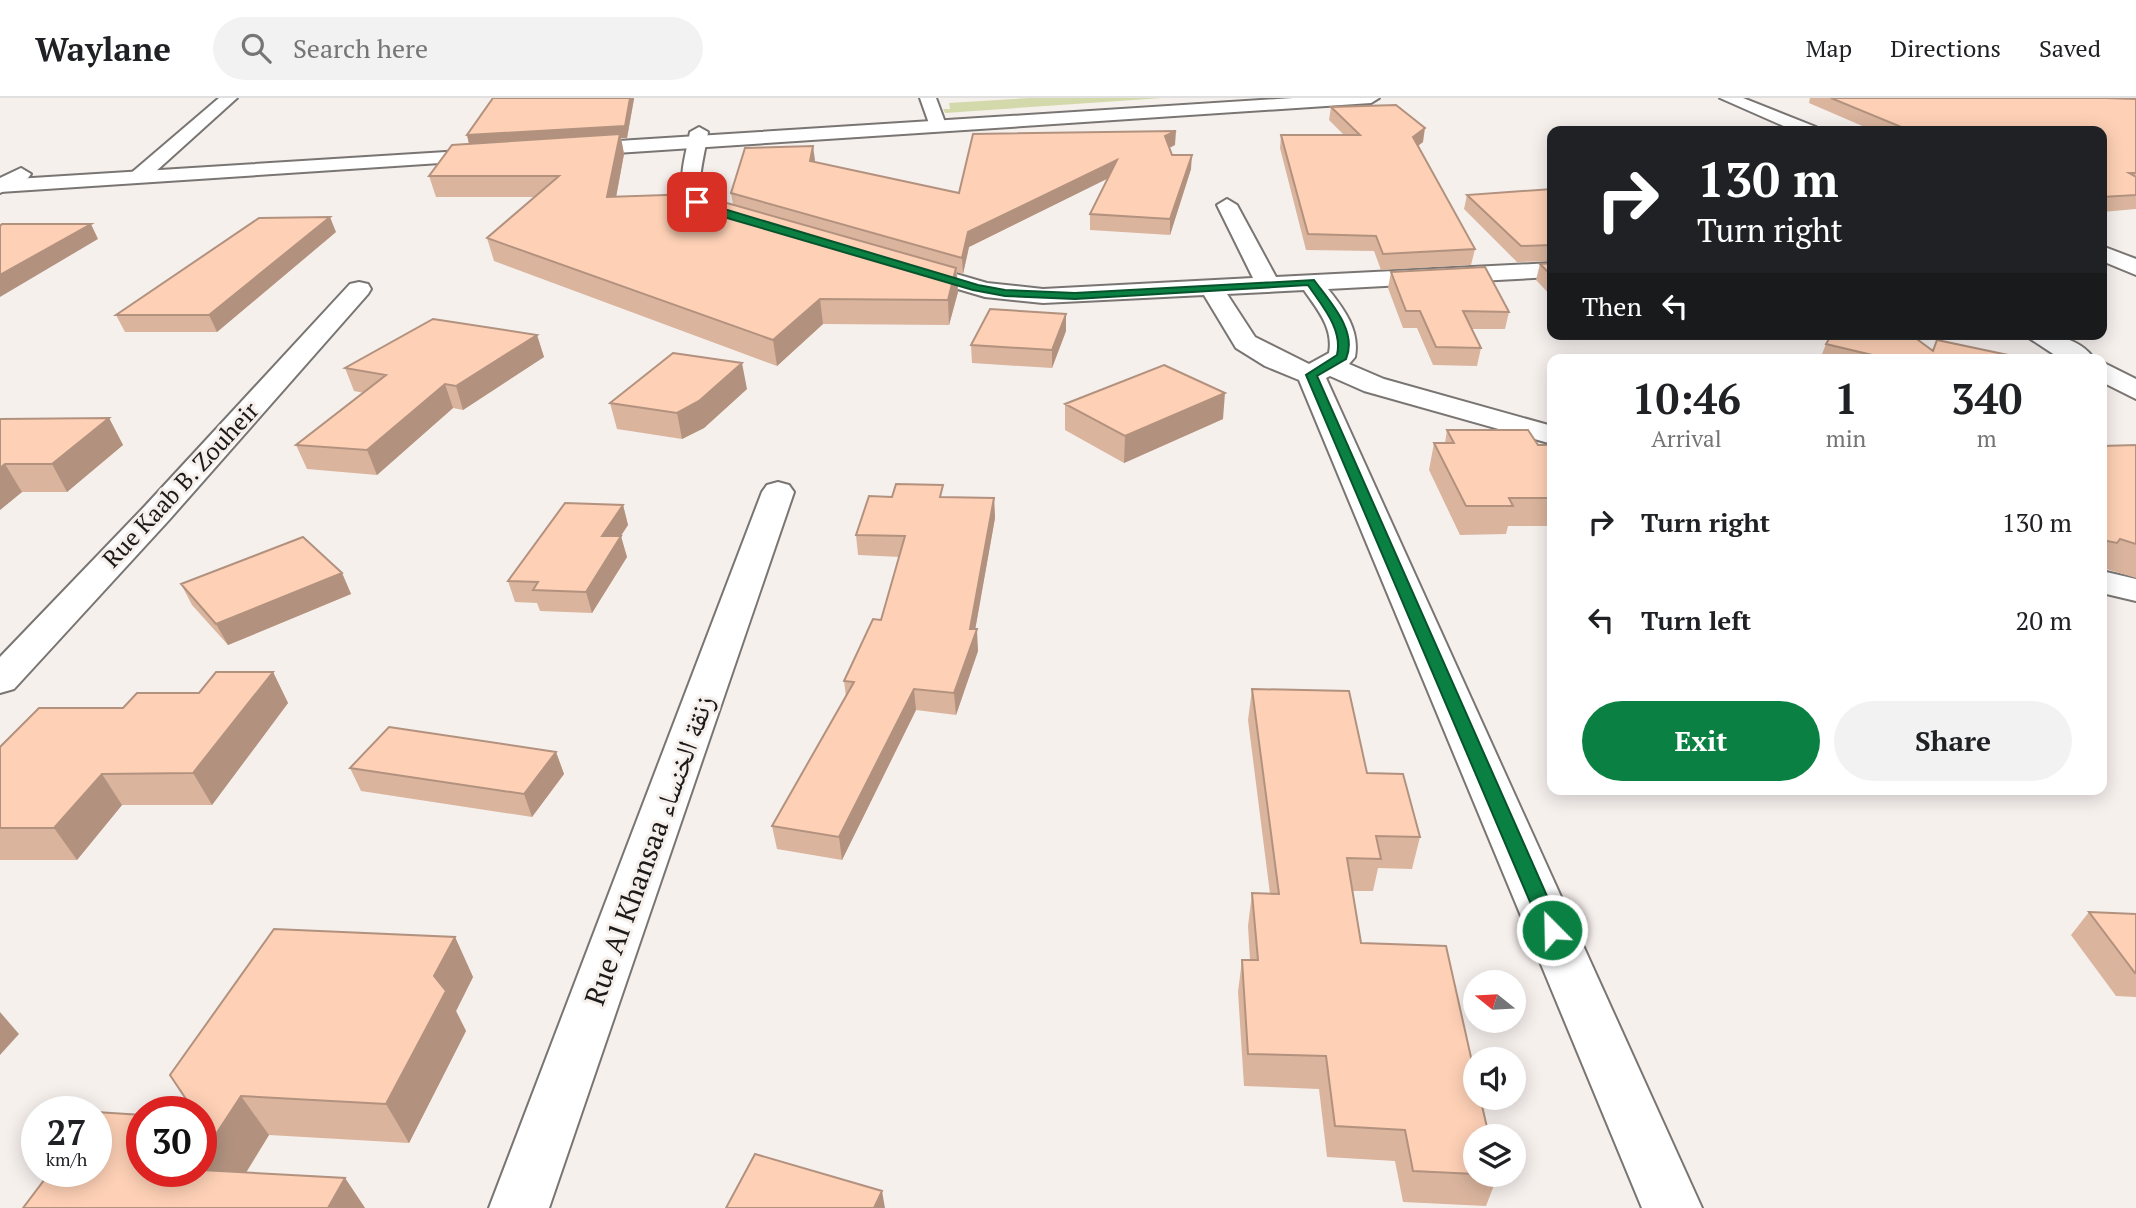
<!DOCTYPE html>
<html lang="en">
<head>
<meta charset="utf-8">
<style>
  :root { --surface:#fff; --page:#f2f2f2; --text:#202124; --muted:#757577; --line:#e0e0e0; --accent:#0b8043 }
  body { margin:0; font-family:"PT Serif","Noto Naskh Arabic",serif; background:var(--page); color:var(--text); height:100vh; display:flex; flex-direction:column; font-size:26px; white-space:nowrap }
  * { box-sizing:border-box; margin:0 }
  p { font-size:23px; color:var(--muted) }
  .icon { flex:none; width:38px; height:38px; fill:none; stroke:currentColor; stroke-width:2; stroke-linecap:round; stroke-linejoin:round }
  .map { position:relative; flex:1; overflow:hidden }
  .panel { position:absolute; left:1547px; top:256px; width:560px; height:441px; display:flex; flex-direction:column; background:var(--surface); border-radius:14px; box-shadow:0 4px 18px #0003 }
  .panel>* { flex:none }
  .hud { position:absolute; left:1547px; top:28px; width:560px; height:214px; border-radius:14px; box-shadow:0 4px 18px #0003; background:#202124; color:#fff; overflow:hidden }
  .needle { width:46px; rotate:288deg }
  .fabs { position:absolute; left:1463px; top:872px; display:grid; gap:14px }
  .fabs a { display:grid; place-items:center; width:63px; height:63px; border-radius:50%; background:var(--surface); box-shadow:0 4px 18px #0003; font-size:35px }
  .speed { position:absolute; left:21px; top:998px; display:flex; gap:14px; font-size:35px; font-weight:700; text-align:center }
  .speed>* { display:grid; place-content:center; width:91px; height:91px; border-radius:50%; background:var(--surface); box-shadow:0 4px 18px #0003; line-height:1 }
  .speed small { font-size:18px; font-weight:400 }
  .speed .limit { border:10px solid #d22; background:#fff; color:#111 }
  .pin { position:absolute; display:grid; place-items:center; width:60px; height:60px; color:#fff; margin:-30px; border-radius:14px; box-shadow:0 4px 10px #0006 }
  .me { position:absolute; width:77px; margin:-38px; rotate:337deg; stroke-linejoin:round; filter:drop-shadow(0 0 5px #0008) }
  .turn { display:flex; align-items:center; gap:24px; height:147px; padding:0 35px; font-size:32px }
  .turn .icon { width:91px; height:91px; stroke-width:2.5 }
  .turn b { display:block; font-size:49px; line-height:60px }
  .then { display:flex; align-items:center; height:66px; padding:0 35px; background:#0003; gap:14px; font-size:26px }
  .eta { display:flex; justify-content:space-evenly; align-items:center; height:119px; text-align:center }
  .eta b { font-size:42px; font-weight:700; line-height:49px }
  .cta { display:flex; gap:14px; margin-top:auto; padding:14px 35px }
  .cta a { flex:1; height:80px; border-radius:42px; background:var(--accent); color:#fff; font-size:28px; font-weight:700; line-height:80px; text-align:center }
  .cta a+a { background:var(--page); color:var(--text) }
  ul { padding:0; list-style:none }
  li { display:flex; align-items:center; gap:21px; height:98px; padding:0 35px }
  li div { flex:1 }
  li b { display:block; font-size:26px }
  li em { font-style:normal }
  header { display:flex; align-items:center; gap:42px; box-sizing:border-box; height:98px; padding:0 35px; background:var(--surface); border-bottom:2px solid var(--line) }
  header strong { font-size:33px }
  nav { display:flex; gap:38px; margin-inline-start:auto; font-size:24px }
  .search { width:490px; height:63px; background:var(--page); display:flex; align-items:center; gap:18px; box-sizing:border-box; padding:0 24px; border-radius:38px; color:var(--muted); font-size:26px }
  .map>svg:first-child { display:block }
</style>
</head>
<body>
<header>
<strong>Waylane</strong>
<div class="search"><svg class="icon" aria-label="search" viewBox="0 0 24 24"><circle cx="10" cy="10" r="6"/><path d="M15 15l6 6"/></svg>Search here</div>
<nav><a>Map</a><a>Directions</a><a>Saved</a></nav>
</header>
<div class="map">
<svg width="2136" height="1110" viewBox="0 0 2136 1110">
  <rect width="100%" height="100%" fill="#f6f0ed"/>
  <path fill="#d3d9aa" d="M1029,0H1163L945,15L943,11H950L949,5Z"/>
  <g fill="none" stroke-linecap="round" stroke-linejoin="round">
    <g stroke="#797572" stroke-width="4">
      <path id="minor" d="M219,0H237L144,84H130L127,80L130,76Z
        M920,0H936L946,27L943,31H931Z
        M1720,0H1743L1816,29L1819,33H1795Z
        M699,29L708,34C700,85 686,99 744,114L747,119L744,124C732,126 722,122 711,119C668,107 684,67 690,34Z
        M21,70L31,76L28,80L0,95V80Z
        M1227,101L1237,107L1276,179L1552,165V179L1328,191C1344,211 1360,232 1355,259L1349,266L1384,281L1552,328V346L1364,293L1330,278L1326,280L1702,1110H1642L1299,282L1265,268L1236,250L1204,197L1043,205L985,199L900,174L896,169L900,164L908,162L987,185L1043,191L1253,180L1217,107ZM1304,192C1317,211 1334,230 1329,255L1309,266L1255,239L1227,196Z
        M2102,148L2136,161V177L2102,163Z
        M359,184L368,186L371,191L368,196L169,422L14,591L0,595V559L145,408L350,186Z
        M2023,236C2048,236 2079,238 2094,261H2061Z
        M2102,264L2136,281V301L2102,284Z
        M778,384L789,387L794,394L549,1110H489L762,394L767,387Z
        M2102,473L2136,481V503L2102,495Z"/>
    </g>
    <g stroke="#797572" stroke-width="4">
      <path id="tertiary" d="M1293,0H1379L1371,5L571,58L562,52L571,46Z
        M494,51L501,53L503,57L501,61L0,94V82Z"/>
    </g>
    <use href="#minor" fill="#fff" fill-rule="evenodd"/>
    <use href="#tertiary" fill="#fff" fill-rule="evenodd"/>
  </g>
  <path fill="#dab49d" d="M493,0H634L627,40H621L624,56L616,99L733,107L731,95L815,62L814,64L959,95L1175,47L1169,50L1172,57L1191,71L1170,137L1090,132V116L1108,80L969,149L963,176L957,174L958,194L949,227L823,226L777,268L494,163L487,140L534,99H436L429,78L469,46L467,37Z
    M1810,0H2105L2136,1V111L2102,114V33H1874L1809,5Z
    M1331,9L1423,44L1418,48L1475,151L1471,167L1381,172L1374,153L1306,152L1280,50L1281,37H1344L1329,22Z
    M1552,91V163L1517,164L1464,111L1467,97Z
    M336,134L217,234H125L116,217Z
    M1552,165V199L1536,182L1540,166Z
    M1391,174L1509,214L1505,231H1472L1481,250L1477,268L1433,267L1417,230H1403L1388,190Z
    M1066,233L1052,270L972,265L971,247Z
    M1590,236H1718L1596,242Z
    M537,237L544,259L463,312L453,310L377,377L307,371L296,347L364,295L354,293L345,270Z
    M1937,242L2027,261H1820L1826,246L1932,252Z
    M747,291L704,330L682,341L617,331L610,305Z
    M1065,306L1223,321L1124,365L1065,332Z
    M109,320L123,347L67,394H22L0,412V321Z
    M1447,332L1538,347H1552V428H1508L1506,436L1460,437L1429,372L1434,345H1445Z
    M2136,347V480L2103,470L2102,471V348Z
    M944,399L994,400L995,420L975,531L978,553L956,617L916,612L842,762L777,751L772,728L846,599L844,583L881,522L900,459L858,457L856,437Z
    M623,407L628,427L620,438L627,459L592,515L540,513L537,505L515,504L508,483Z
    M342,475L351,496L228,547L192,507L181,486Z
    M273,574L288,605L212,707H122L77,762H0V649L123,610L199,595Z
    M1252,591L1367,675L1420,739L1412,771L1378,770L1373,793H1352L1361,845L1475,1038V1076L1498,1077L1486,1108L1403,1104L1395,1063L1327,1059L1319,991L1244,988L1238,894L1242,862H1250L1248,828L1252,795L1270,796L1248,622Z
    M556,654L564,676L532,719L361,693L350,670Z
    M2089,814L2136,816V899L2116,898L2071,837Z
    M455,839L473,879L456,913L466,933L409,1045L269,1037L246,1075L345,1080L365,1110H23L201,1073V1013Z"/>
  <path fill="#b2927f" d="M630,0H634V1L627,40H621L624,56L612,121L607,99L619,40L470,50L467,37Z
    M1425,30L1423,44L1411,53L1413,39Z
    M1176,33L1175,47L1165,52V38Z
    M813,48L815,62L812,77L810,63Z
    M1192,57L1191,71L1170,137V121Z
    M1117,62V76L969,149L963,176L962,160L968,134Z
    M330,119L336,134L217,234L209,217Z
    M91,126L98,141L0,199V177Z
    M956,170L958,194L949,227L948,202Z
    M820,201L823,226L777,268L773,242Z
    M1066,216V233L1052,270V252Z
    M537,237L544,259L463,312L456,288Z
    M742,265L747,291L704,330L682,341L677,315Z
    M445,286L453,310L377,377L367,352Z
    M1225,295L1223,321L1124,365L1125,338Z
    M109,320L123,347L67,394L52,366Z
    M5,366L22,394L0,412V370Z
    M994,400L995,420L973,544L977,531L978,553L956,617L954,595L970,531Z
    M623,407L628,427L608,458L602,438Z
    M621,438L627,459L592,515L586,494Z
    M342,475L351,496L228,547L216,526Z
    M273,574L288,605L212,707L193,675Z
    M914,591L916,612L842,762L839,739Z
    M556,654L564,676L532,719L524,696Z
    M102,676L122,707L77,762L54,730Z
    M455,839L473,879L456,913L466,933L409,1045L386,1006L434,878Z
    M0,914L19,936L0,957Z
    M241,998L269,1037L224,1110L201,1073V1059Z
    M345,1080L365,1110H328Z
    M882,1093L885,1110H874Z"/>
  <path fill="#fed1b6" stroke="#b2927f" stroke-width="2" d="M493,0H630L625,28L467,37Z
    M1831,0H2105L2136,1V75H2129L2136,79V97L2102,99V33H1921L1915,31H1906Z
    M1396,7L1425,30L1413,39L1475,151L1383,156L1376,138L1308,136L1281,37H1360L1331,9Z
    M1176,33L1165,38L1172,57H1192L1170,121L1090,116L1117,62L968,134L962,160L731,95L745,50L813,48L810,63L959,95L973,36Z
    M620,36L607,99L695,96L956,170L948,202L820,201L773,242L487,140L559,78H429L452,47Z
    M1552,91V147L1521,148L1467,97Z
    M330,119L209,217H116L259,120Z
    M2,126H91L0,177V128Z
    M1552,165V178L1540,166Z
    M1485,169L1509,214L1463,213L1481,250L1436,249L1420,213H1406L1391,174Z
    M990,211L1066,216L1052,252L971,247Z
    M433,221L537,237L456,288L445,286L367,352L296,347L386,277L345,270Z
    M1832,236H1910L1933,253L1937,242L2027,261H1889L1826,246Z
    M673,255L742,265L699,303L677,315L610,305Z
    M1164,267L1225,295L1125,338L1065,306Z
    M109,320L52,366H5L0,370V321Z
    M1447,332H1528L1538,347H1552V400H1509L1513,408H1466L1434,345H1454Z
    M2136,347V446L2120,441L2117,445L2102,442V348Z
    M896,386L943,387L940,399L994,400L970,531H977L954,595L914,591L839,739L772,728L854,584L844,583L873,521L881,522L905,438L856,437L869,398L892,399Z
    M565,405L623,407L602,438H621L586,494L533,492L538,484L508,483Z
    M303,439L342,475L216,526L181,486Z
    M216,574H273L193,675L102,676L54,730H0V649L39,610H123L137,595H199Z
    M1252,591L1349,593L1367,675L1403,676L1420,739L1376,738L1381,761L1347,760L1361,845L1446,848L1475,977V999H1480L1489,1038H1475V1076L1413,1073L1405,1032L1335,1028L1326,958L1248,956L1242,862H1258L1252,795L1279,796Z
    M389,629L556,654L524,696L350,670Z
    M2089,814L2136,816V875H2135Z
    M274,831L455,839L434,878L446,893L386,1006L241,998L201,1059V1013H194L170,977Z
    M96,1014L142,1017V1073L201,1072L345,1080L328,1110H23L51,1073H96Z
    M755,1056L882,1093L874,1110H726Z"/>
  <path fill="#0b8043" stroke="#07532c" stroke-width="2" d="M694,102L978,187L1005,192L1075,195L1314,182C1330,204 1358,233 1346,261L1317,278L1562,832L1559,838H1545L1542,832L1306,277L1337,257C1343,231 1322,208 1308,187L1075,201L1005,198L973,192L710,115L694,106Z"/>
  <g text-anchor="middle" stroke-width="6" stroke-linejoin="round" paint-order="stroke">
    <g font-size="24" fill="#1d1b1a" stroke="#f6f0ed">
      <text transform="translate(181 387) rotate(-47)" y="8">Rue Kaab B. Zouheir</text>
    </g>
    <g font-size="28" fill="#1d1b1a" stroke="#f6f0ed">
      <text transform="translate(649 752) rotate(-70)" y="10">Rue Al Khansaa زنقة الخنساء</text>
    </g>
  </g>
</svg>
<div class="fabs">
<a><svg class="needle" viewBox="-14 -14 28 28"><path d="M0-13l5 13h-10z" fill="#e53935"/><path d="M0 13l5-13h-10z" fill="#757577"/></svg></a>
<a><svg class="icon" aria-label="sound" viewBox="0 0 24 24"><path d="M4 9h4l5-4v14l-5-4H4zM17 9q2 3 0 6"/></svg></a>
<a><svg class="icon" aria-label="layers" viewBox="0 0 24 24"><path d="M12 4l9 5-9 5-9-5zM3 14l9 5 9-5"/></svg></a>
</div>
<div class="speed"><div>27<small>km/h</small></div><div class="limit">30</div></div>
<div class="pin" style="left:697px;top:104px;background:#d93025"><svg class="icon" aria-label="arrive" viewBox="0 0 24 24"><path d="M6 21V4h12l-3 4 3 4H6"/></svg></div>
<svg class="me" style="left:1552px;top:832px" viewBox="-20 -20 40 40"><circle r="17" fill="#0b8043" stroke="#fff" stroke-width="3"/><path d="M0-11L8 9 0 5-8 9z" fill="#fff"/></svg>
<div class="hud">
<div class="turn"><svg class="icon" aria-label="right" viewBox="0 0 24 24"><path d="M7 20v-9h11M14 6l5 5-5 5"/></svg><div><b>130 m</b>Turn right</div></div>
<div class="then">Then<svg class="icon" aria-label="left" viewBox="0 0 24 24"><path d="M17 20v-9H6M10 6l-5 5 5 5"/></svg></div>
</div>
<section class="panel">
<div class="eta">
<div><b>10:46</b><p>Arrival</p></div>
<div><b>1</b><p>min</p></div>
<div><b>340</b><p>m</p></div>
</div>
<ul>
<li><svg class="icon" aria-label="right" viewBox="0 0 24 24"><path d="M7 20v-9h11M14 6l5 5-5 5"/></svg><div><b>Turn right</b></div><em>130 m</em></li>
<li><svg class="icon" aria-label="left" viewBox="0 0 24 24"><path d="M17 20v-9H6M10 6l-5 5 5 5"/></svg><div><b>Turn left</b></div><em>20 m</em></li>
</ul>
<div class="cta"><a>Exit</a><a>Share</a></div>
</section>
</div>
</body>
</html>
